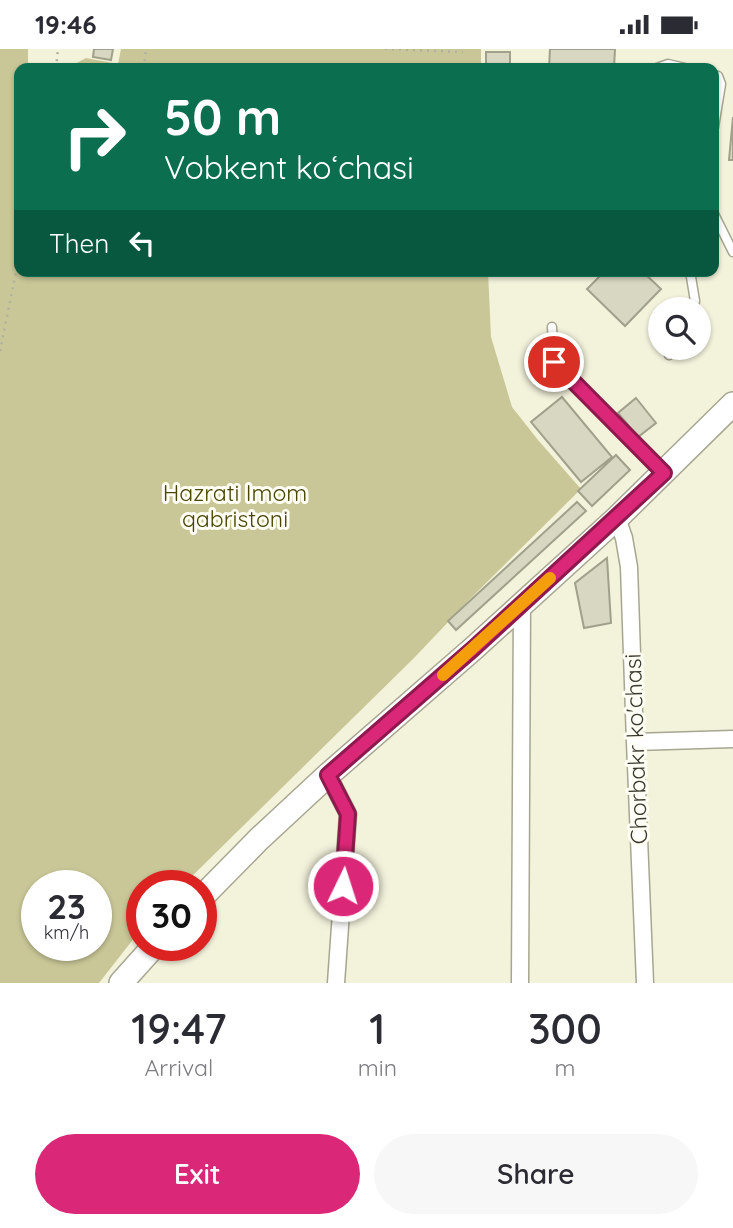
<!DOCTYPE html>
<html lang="en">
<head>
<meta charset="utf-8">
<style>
  :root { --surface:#fff; --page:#f7f7f7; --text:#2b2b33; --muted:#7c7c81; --accent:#db2777 }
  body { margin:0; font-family:Quicksand,sans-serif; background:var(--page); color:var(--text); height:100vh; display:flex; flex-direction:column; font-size:26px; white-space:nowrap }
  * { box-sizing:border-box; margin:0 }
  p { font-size:23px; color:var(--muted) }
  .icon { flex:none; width:38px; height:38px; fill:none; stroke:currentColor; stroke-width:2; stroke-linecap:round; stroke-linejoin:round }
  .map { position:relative; height:934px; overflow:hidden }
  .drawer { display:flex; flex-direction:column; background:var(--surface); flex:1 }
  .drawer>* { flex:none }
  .hud { position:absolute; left:14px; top:14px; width:705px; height:214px; border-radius:14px; box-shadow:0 2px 5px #0004; background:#0b6e4f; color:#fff; overflow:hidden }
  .buttons { position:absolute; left:648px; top:248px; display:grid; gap:14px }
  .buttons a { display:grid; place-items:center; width:63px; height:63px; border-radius:50%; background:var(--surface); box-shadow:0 2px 5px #0004; font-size:35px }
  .speed { position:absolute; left:21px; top:821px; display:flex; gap:14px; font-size:35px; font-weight:700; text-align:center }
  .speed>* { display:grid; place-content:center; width:91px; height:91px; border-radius:50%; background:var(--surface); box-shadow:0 2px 5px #0004; line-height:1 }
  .speed small { font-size:18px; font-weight:400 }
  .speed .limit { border:10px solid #d22; background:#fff; color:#111 }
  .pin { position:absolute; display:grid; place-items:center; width:60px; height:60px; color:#fff; margin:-30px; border:4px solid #fff; border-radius:50%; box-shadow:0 2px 7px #0007 }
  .me { position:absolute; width:77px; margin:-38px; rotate:4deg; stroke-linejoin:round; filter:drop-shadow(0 0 5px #0008) }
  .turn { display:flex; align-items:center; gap:24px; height:147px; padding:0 35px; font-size:32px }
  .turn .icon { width:91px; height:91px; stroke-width:2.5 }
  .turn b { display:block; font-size:49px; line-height:60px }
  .then { display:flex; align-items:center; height:66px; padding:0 35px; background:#0003; gap:14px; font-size:26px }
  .eta { display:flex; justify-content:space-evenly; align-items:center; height:119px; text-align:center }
  .eta b { font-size:42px; font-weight:600; line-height:49px }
  .cta { display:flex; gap:14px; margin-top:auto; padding:14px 35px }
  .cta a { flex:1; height:80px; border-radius:42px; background:var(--accent); color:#fff; font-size:28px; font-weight:600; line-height:80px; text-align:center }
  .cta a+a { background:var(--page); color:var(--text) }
  .status { display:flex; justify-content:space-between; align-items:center; height:49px; padding:0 35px; background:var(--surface); direction:ltr }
  .status svg { height:19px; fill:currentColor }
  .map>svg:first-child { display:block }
</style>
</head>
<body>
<div class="status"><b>19:46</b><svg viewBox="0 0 49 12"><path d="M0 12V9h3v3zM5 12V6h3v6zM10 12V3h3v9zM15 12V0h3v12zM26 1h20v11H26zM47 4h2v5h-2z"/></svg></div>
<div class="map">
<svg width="733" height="934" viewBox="0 0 733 934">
  <rect width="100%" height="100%" fill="#f3f2db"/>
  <path fill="#c9c797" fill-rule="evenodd" d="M0,0H28V14L69,18L86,9L118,15L121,0H481V19H19V222H488L491,288L512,358L538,391L581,440L470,550L414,609L183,836H142V879L99,934H0ZM37,836H96V896H37Z"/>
  <path fill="#d8d7c1" stroke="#a1a08b" stroke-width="2" d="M94,0H113L111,11L93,8Z
    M550,0H615L614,19H549Z
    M486,3H510V19H486Z
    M733,68V111H729Z
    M605,222H642L661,240L625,277L587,240Z
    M562,348L612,408L581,433L531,373Z
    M636,349L656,374L638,388L618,364Z
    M616,406L630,421L592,457L578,442Z
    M577,453L586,462L456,581L448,572Z
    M607,509L611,574L584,579L575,534Z"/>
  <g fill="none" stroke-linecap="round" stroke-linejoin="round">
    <g stroke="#a7a691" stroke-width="11">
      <path id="service" d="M657,19L668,15L685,19
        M714,26L718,27L721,35L714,78
        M714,165L733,203
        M690,222L695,252L693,261
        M552,278L554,313L663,423
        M669,306L674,299"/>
    </g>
    <g stroke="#a7a691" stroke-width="19">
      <path id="minor" d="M617,469L624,489L629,518L635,693L645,934
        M635,693L733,690
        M328,726L348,765L336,934
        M520,934L522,554"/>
    </g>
    <g stroke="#a7a691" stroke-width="26">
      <path id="secondary" d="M201,849L259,790L328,726L474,599L617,469L733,355
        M121,934L155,896"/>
    </g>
    <path stroke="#b2b19f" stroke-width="2.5" stroke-dasharray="2 5" stroke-linecap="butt" d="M385,0L463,3
      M56,19L58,0
      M144,19L146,0
      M0,302L19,208"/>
    <use href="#service" stroke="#fff" stroke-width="8"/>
    <use href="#minor" stroke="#fff" stroke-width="16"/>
    <use href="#secondary" stroke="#fff" stroke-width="23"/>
  </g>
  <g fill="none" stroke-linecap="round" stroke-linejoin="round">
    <g stroke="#8e194d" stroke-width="18">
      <path id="route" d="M343,837L348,765L328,726L474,599L664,424L554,313"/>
    </g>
    <use href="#route" stroke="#db2777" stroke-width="12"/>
    <path stroke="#f59e0b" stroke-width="12" d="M443,626L550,529"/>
  </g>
  <g text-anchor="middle" stroke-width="6" stroke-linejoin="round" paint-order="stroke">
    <g font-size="23" fill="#494505" stroke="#fffef5">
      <text x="235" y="452">Hazrati Imom<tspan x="235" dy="26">qabristoni</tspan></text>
    </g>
    <g font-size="23" fill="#38382f" stroke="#fffef5">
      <text transform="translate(636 700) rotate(-92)" y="8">Chorbakr ko'chasi</text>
    </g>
  </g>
</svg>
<div class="buttons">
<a><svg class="icon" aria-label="search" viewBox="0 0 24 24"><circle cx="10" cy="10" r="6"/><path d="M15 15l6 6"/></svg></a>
</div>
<div class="speed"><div>23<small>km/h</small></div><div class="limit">30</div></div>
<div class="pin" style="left:554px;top:313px;background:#d93025"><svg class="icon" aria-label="arrive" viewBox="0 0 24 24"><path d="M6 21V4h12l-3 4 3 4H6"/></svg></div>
<svg class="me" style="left:343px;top:837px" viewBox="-20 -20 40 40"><circle r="17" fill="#db2777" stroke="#fff" stroke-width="3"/><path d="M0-11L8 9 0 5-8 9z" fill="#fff"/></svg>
<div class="hud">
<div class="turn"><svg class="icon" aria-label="right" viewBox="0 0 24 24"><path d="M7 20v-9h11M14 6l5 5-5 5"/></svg><div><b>50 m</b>Vobkent koʻchasi</div></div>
<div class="then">Then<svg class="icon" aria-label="left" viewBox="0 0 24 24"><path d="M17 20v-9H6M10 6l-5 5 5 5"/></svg></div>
</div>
</div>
<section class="drawer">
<div class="eta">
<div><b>19:47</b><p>Arrival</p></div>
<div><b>1</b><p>min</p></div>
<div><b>300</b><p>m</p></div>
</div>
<div class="cta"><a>Exit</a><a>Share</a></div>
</section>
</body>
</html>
